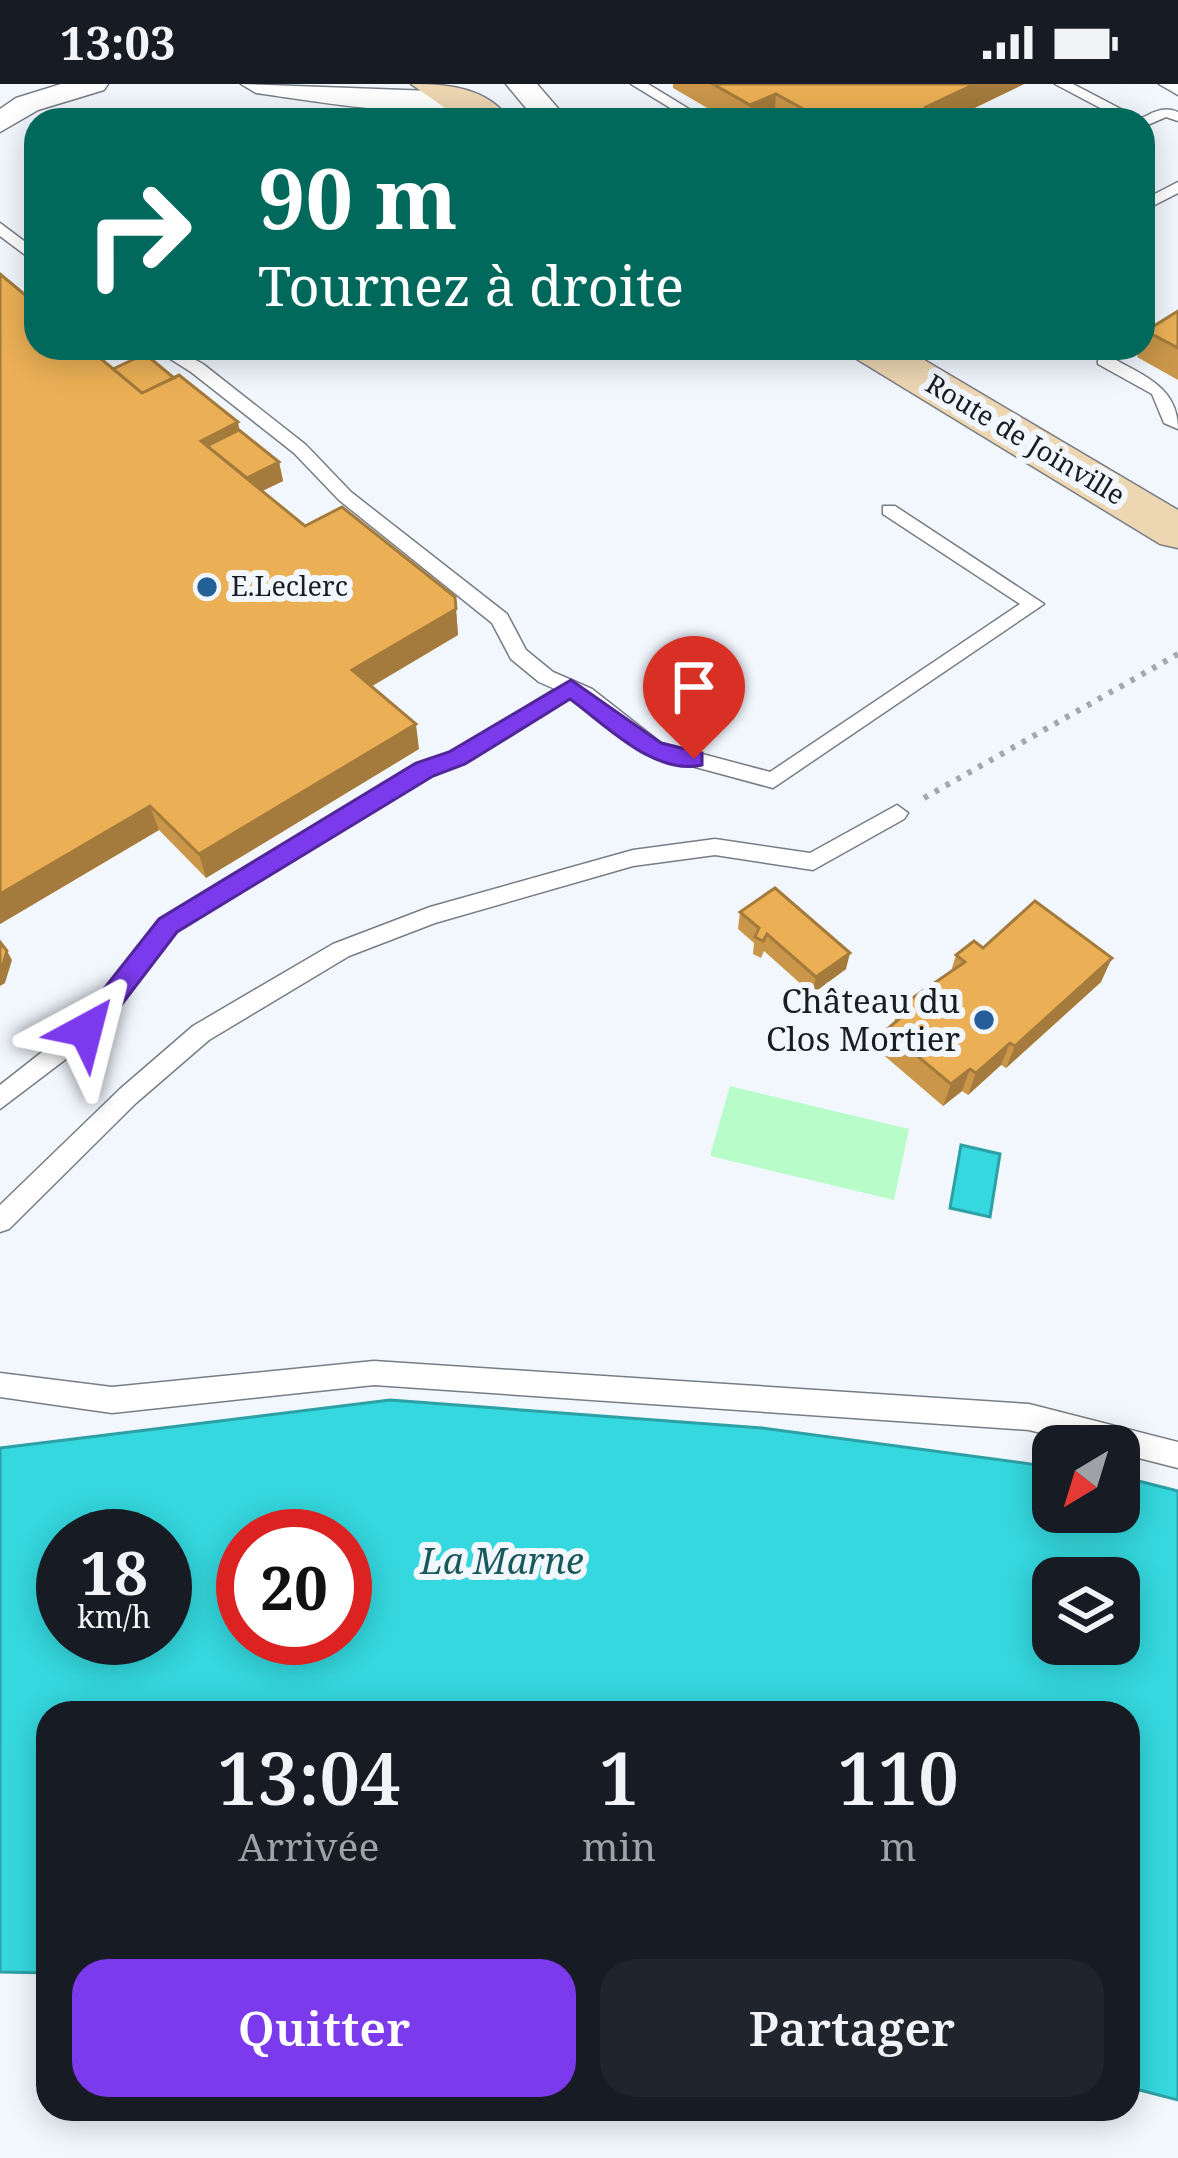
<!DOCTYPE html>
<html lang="fr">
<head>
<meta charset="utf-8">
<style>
  :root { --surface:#171b24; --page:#20242c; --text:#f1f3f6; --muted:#9ea1a6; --accent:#7c3aed }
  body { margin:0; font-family:"Noto Serif",serif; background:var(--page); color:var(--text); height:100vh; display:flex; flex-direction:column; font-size:45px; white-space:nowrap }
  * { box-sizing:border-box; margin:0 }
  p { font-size:39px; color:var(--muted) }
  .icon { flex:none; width:66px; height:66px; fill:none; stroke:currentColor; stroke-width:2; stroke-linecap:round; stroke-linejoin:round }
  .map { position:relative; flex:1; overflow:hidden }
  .details { position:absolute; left:36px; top:1617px; width:1104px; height:420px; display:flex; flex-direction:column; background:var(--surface); border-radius:36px; box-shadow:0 6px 30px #0003 }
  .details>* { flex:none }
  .banner { position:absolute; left:24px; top:24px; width:1131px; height:252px; border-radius:36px; box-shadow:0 6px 30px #0003; background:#00695c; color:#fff; overflow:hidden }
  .needle { width:78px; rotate:218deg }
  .fabs { position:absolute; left:1032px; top:1341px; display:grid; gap:24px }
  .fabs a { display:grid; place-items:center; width:108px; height:108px; border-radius:24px; background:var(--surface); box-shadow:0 6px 30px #0003; font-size:60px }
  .speed { position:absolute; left:36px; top:1425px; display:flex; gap:24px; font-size:60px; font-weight:700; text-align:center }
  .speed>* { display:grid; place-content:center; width:156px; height:156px; border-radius:50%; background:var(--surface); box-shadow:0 6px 30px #0003; line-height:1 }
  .speed small { font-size:30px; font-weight:400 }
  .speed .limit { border:18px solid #d22; background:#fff; color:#111 }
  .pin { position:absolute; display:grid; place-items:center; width:102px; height:102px; color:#fff; margin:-123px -51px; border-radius:50% 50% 50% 0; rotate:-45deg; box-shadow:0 0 12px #0007 }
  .pin .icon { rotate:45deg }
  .me { position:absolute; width:132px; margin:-66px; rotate:38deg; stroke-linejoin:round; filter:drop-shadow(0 0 9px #0008) }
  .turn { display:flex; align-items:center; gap:42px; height:252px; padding:0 36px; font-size:54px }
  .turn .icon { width:156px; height:156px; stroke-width:2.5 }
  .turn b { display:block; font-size:84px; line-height:102px }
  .eta { display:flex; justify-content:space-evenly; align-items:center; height:204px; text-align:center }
  .eta b { font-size:72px; font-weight:600; line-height:84px }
  .button { display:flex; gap:24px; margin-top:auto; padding:24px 36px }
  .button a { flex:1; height:138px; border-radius:36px; background:var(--accent); color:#fff; font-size:48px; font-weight:600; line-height:138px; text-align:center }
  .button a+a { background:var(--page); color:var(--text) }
  .status { display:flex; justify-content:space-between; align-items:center; height:84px; padding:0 60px; background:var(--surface); direction:ltr }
  .status svg { height:33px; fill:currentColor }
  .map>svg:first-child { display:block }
</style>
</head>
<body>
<div class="status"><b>13:03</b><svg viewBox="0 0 49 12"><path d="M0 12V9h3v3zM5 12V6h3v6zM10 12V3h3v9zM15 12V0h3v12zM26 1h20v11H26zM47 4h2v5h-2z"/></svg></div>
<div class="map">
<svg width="1178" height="2074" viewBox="0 0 1178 2074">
  <rect width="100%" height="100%" fill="#f2f7fe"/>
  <path fill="#b8fcc9" d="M730,1002L909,1045L894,1116L710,1072Z"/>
  <path fill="#34d8de" stroke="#2ca0a5" stroke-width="3" fill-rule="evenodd" d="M961,1061L1000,1070L990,1133L950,1124Z
    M390,1316L762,1344L1053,1383V1428H1119V1392L1178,1407V2016L1128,2003V1629H48V1889L0,1888V1364ZM63,1452H165V1554H63ZM243,1452H345V1554H243ZM1053,1494H1119V1560H1053Z"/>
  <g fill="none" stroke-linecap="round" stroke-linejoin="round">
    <g stroke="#787d85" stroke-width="3">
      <path id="service" d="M631,0H648L707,36H690Z
        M1055,0H1073L1140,35C1154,28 1163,22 1178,28V37L1166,33L1143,43V36H1123Z
        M1178,98V109L1143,127V116Z
        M0,139L36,166V179L0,152Z
        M153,264H173L203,280L306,361L351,408L507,530L526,566L553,588L592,605L661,659L770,688L1020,520L883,430V422H895L1044,520L773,704L647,670L572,612L464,679L431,690L176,847L95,953L0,1025V1001L79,939L160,835L417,680L450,669L555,605L539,598L511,575L492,539L339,416L294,369L191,288Z
        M1112,264H1132L1116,276C1147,293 1178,305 1178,345L1164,339L1152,310L1098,280V272Z
        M897,721L908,729L904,735L813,786L715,771L633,782L435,839L349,872L209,956L136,1019L9,1145L0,1148V1121L120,1005L193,942L333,860L430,823L633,766L715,755L810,769Z
        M374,1277L1029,1320L1178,1358V1384L1119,1369V1362H1092L1029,1346L374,1301L112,1329L0,1313V1289L112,1303Z"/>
    </g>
    <g stroke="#787d85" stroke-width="3">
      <path id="minor" d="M61,0H108L104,6L38,26L0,48V25L16,14Z
        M241,0L459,8L474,17C451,42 294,14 256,9Z
        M506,0H537L568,36H536Z
        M1159,0H1178V11Z"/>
    </g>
    <g stroke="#787d85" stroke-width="3">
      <path id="secondary" d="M411,0C447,0 487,3 510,36H462Z
        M848,264H904L1178,426V464L1160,460L855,274Z"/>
    </g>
    <path stroke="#a4a8ad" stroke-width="6" stroke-dasharray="4.5 8" stroke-linecap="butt" d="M924,714L1178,570"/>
    <use href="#service" fill="#fff" fill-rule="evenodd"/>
    <use href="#minor" fill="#fff" fill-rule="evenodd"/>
    <use href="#secondary" fill="#edd6b2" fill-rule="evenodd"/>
  </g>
  <path fill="#ca974a" d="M673,0H1024L950,36H728L673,4Z
    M0,190L113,285L239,346L279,378L283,397L262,407L305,442L455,513L458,551L372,602L419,665L206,794L159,746L0,840Z
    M1178,227V296L1137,273L1140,264H1143L1146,247Z
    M740,828L846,885L812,910L764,867L761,874L753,870L754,859L738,845Z
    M983,864L1101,898L1006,984L1001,981L968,1011L962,1007L943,1022L880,968L886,946L894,939L898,924L951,887L956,871Z"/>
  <path fill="#a47b3c" d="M975,0H1024L949,36L926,23Z
    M776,10L774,36H749L750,21Z
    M238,338L243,365L219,377L201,357Z
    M279,378L283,397L246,415L242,397Z
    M456,525L458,551L357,611L352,586Z
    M416,640L419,665L206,794L199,770Z
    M150,722L159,746L0,840V810Z
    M7,867L12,876L5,899L0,902V890Z
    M850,869L846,885L812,910L816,893Z
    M1112,874L1101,898L1006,984L1015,962Z
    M1010,959L1001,981L968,1011L976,989Z
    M970,985L962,1007L943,1022L951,1000Z"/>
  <path fill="#ebb056" stroke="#a47b3c" stroke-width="3" d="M713,0H975L926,23L950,36H823L776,10L750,21Z
    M0,190L36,220V264H88L142,309L179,291L238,338L201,357L305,442L342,423L455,513L456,525L352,586L416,640L199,770L150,722L0,810Z
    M1178,227V264L1146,247Z
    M145,270L174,294L142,309L113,285Z
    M239,346L279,378L247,394L207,362Z
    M775,804L850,869L816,893L767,850L763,857L755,853L759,844L740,828Z
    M1035,817L1112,874L1015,962L1010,959L976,989L970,985L951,1000L886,946L905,930L898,924L965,878L956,871L974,857L983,864Z
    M0,858L7,867L0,890Z"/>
  <path fill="#7c3aed" stroke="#51269a" stroke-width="3" d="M571,596L661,659L702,669V681C654,692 606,641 570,615L465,680L433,692L177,848L96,954H77L73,946L77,939L159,835L416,679L449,668Z"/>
  <g fill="#246097" stroke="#f2f7fe" stroke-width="4.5">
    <circle cx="207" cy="503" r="12"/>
    <circle cx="984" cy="936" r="12"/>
  </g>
  <g text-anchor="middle" stroke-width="12" stroke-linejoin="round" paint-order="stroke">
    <g font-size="27" fill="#1a1c1f" stroke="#f2f7fe">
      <text transform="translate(1025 356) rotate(31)" y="9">Route de Joinville</text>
    </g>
    <g font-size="27" fill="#1a1c1f" stroke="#f2f7fe" text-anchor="start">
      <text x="231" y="512">E.Leclerc</text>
    </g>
    <g font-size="33" fill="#1a1c1f" stroke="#f2f7fe" text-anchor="end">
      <text x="960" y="929">Château du<tspan x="960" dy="38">Clos Mortier</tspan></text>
    </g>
    <g font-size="36" font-style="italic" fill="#19595b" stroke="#f2f7fe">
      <text x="502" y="1490">La Marne</text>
    </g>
  </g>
</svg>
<div class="fabs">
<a><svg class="needle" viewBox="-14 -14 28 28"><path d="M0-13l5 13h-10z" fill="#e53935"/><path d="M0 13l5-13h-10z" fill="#9ea1a6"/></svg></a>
<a><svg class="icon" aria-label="layers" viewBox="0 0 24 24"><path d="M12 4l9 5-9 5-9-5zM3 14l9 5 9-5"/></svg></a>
</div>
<div class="speed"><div>18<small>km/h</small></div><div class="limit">20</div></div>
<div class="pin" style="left:694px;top:675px;background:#d93025"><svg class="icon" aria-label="arrive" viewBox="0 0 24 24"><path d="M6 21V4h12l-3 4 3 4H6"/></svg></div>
<svg class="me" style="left:86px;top:946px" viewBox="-20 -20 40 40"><path d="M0-17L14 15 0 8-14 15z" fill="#7c3aed" stroke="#fff" stroke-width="4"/></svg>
<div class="banner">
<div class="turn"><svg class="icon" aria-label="right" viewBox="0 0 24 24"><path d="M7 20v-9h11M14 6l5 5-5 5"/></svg><div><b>90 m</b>Tournez à droite</div></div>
</div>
<section class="details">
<div class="eta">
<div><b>13:04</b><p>Arrivée</p></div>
<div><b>1</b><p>min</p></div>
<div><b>110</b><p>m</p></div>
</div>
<div class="button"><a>Quitter</a><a>Partager</a></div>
</section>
</div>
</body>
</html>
